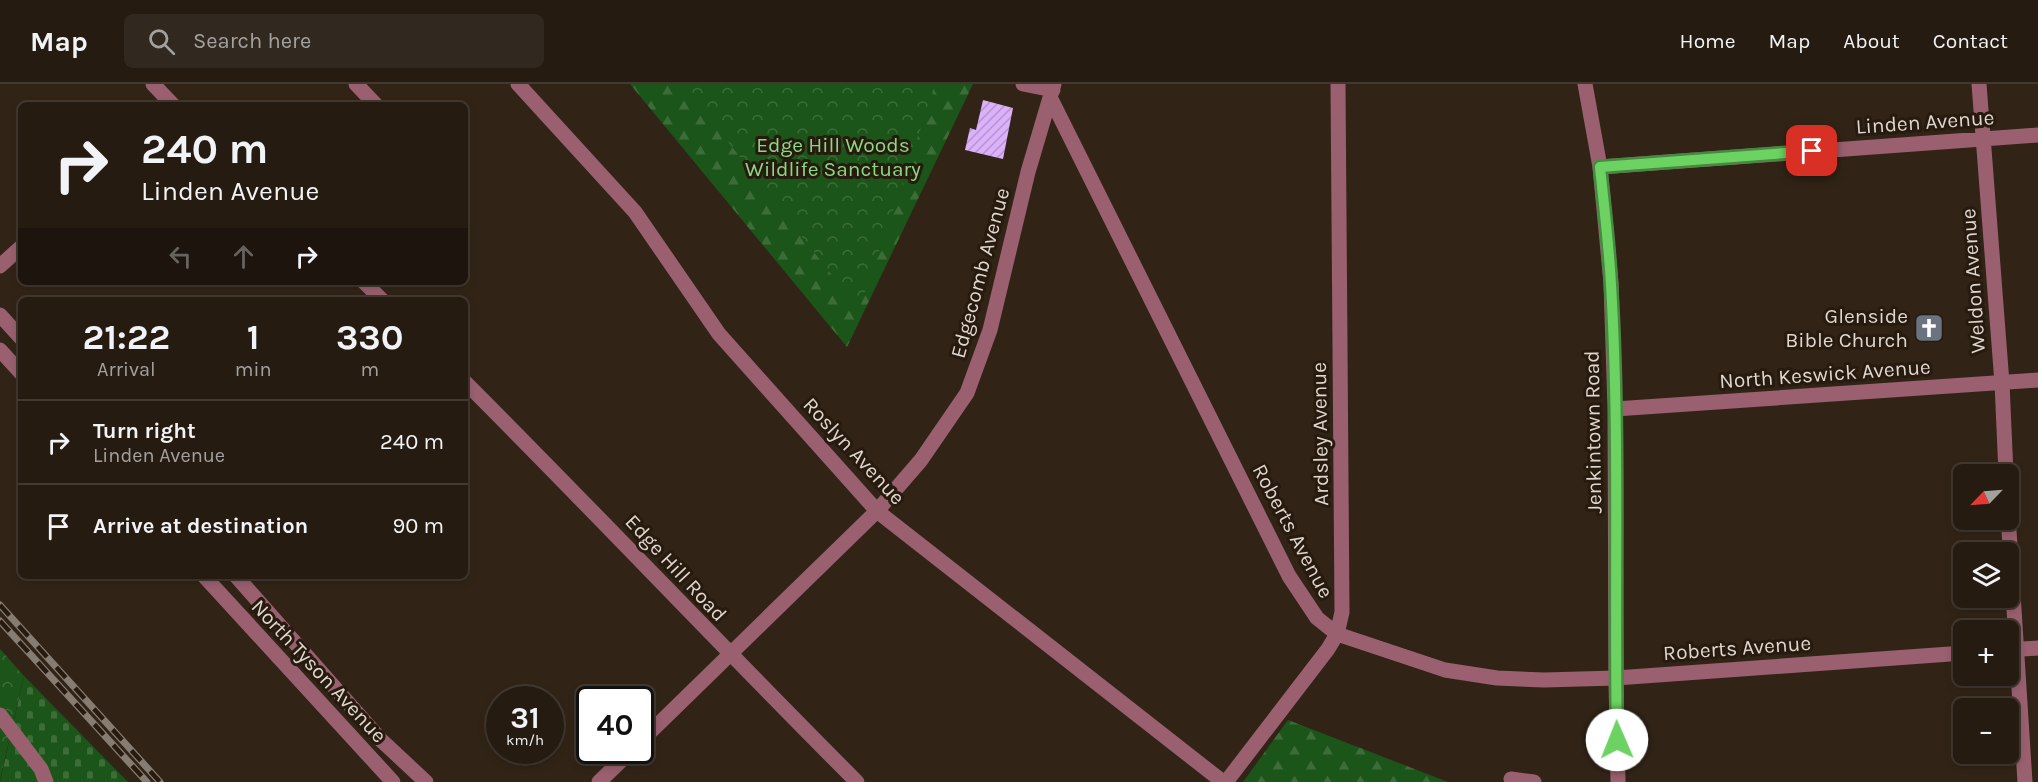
<!DOCTYPE html>
<html lang="en">
<head>
<meta charset="utf-8">
<style>
  :root { --surface:#251b11; --page:#31281f; --text:#f1f3f6; --muted:#a3a19f; --line:#423931 }
  body { margin:0; font-family:Karla,sans-serif; background:var(--page); color:var(--text); height:100vh; display:flex; flex-direction:column; font-size:22px; white-space:nowrap }
  * { box-sizing:border-box; margin:0 }
  p { font-size:20px; color:var(--muted) }
  .icon { flex:none; width:33px; height:33px; fill:none; stroke:currentColor; stroke-width:2; stroke-linecap:round; stroke-linejoin:round }
  .map { position:relative; flex:1; overflow:hidden }
  .panel { position:absolute; left:18px; top:213px; width:450px; height:282px; display:flex; flex-direction:column; background:var(--surface); border-radius:9px; box-shadow:0 3px 9px #0003,0 0 0 2px var(--line) }
  .panel>* { flex:none }
  .top-card { position:absolute; left:18px; top:18px; width:450px; height:183px; border-radius:9px; box-shadow:0 3px 9px #0003,0 0 0 2px var(--line); background:#251b11; color:var(--text); overflow:hidden }
  .needle { width:39px; rotate:245deg }
  .controls { position:absolute; left:1953px; top:380px; display:grid; gap:12px }
  .controls a { display:grid; place-items:center; width:66px; height:66px; border-radius:9px; background:var(--surface); box-shadow:0 3px 9px #0003,0 0 0 2px var(--line); font-size:30px }
  .speed { position:absolute; left:486px; top:602px; display:flex; gap:12px; font-size:30px; font-weight:700; text-align:center }
  .speed>* { display:grid; place-content:center; width:78px; height:78px; border-radius:50%; background:var(--surface); box-shadow:0 3px 9px #0003,0 0 0 2px var(--line); line-height:1 }
  .speed small { font-size:15px; font-weight:400 }
  .speed .limit { border:3px solid #111; border-radius:9px; background:#fff; color:#111 }
  .pin { position:absolute; display:grid; place-items:center; width:51px; height:51px; color:#fff; margin:-26px; border-radius:12px; box-shadow:0 3px 9px #0006 }
  .me { position:absolute; width:66px; margin:-33px; rotate:359deg; stroke-linejoin:round; filter:drop-shadow(0 0 4px #0008) }
  .turn { display:flex; align-items:center; gap:21px; height:126px; padding:0 24px; font-size:27px }
  .turn .icon { width:78px; height:78px; stroke-width:2.5 }
  .turn b { display:block; font-size:42px; line-height:51px }
  .lanes { display:flex; align-items:center; height:57px; padding:0 24px; background:#0003; justify-content:center; gap:30px; direction:ltr }
  .lanes .off { opacity:.35 }
  .eta { display:flex; justify-content:space-evenly; align-items:center; height:102px; text-align:center }
  .eta b { font-size:36px; font-weight:700; line-height:42px }
  ul { padding:0; list-style:none }
  li { display:flex; align-items:center; gap:18px; height:84px; padding:0 24px; border-top:2px solid var(--line) }
  li div { flex:1 }
  li b { display:block; font-size:22px }
  li em { font-style:normal }
  header { display:flex; align-items:center; gap:36px; box-sizing:border-box; height:84px; padding:0 30px; background:var(--surface); border-bottom:2px solid var(--line) }
  header strong { font-size:28px }
  nav { display:flex; gap:33px; margin-inline-start:auto; font-size:21px }
  .search { width:420px; height:54px; background:var(--page); display:flex; align-items:center; gap:15px; box-sizing:border-box; padding:0 21px; border-radius:9px; color:var(--muted); font-size:22px }
  .map>svg:first-child { display:block }
</style>
</head>
<body>
<header>
<strong>Map</strong>
<div class="search"><svg class="icon" aria-label="search" viewBox="0 0 24 24"><circle cx="10" cy="10" r="6"/><path d="M15 15l6 6"/></svg>Search here</div>
<nav><a>Home</a><a>Map</a><a>About</a><a>Contact</a></nav>
</header>
<div class="map">
<svg width="2038" height="698" viewBox="0 0 2038 698">
  <defs>
    <pattern id="forest-firs" width="22" height="20" patternUnits="userSpaceOnUse" patternTransform="scale(1.5)"><rect width="22" height="20" fill="#1b5519"/><path d="M5 1l3.5 6h-7zM16 11l3.5 6h-7z" fill="#3c6d39"/></pattern>
    <pattern id="cemetery-stones" width="16" height="16" patternUnits="userSpaceOnUse" patternTransform="scale(1.5)"><rect width="16" height="16" fill="#1b5519"/><path d="M2 7V4a2 2 0 0 1 4 0v3zM10 15v-3a2 2 0 0 1 4 0v3z" fill="#3c6d39"/></pattern>
    <pattern id="park-crowns" width="20" height="18" patternUnits="userSpaceOnUse" patternTransform="scale(1.5)"><rect width="20" height="18" fill="#1b5519"/><path d="M2 6a3 3 0 1 1 6 0M12 15a3 3 0 1 1 6 0" fill="none" stroke="#3c6d39"/></pattern>
    <pattern id="building-hatch" width="6" height="6" patternUnits="userSpaceOnUse" patternTransform="scale(1.5)"><rect width="6" height="6" fill="#dbb1fc"/><path d="M-1 1l2-2M0 6l6-6M5 7l2-2" fill="none" stroke="#b595cc"/></pattern>
  </defs>
  <rect width="100%" height="100%" fill="#312417"/>
  <path fill="url(#forest-firs)" d="M630,0H973L847,263Z
    M1288,636L1448,698H1243Z"/>
  <path fill="url(#cemetery-stones)" d="M24,592L128,698H0Z"/>
  <path fill="url(#park-crowns)" d="M683,0H936L859,226Z
    M0,565L24,592L0,696Z"/>
  <path fill="url(#building-hatch)" d="M983,16L1013,24L1003,75L965,66L970,44L976,46Z"/>
  <g fill="none" stroke-linecap="round" stroke-linejoin="round">
    <path stroke="#9a606f" stroke-width="15" d="M153,0L173,21
      M356,0L376,21
      M518,0L635,128L719,250L877,427L1223,698
      M1023,0L1053,6
      M1585,0L1600,83L1611,199L1615,325L1616,594L1618,698
      M1979,0L2002,299L2006,390
      M1051,15L1289,492L1317,534L1337,550L1445,586L1497,594L1544,596L1616,594L1964,569
      M1600,83L2038,51
      M0,182L21,163
      M364,198L382,216
      M0,231L21,254
      M0,266L21,289
      M465,298C597,430 725,566 857,698
      M1615,325L2038,296
      M2008,431L2025,698
      M204,492L393,698
      M236,492L381,656L426,698
      M2008,566L2038,564
      M0,631L41,685L46,698
      M640,658L877,427L921,376L967,309L990,246L1028,88L1054,0
      M1511,695L1534,698
      M599,698L632,666
      M1226,698L1328,565L1337,550L1342,528L1338,0"/>
    <g stroke="#877c71" stroke-width="7">
      <path id="rail" d="M0,521L160,698
        M0,537L147,698"/>
    </g>
    <use href="#rail" stroke="#271a0e" stroke-width="4.5" stroke-dasharray="14" stroke-linecap="butt"/>
  </g>
  <g fill="none" stroke-linecap="round" stroke-linejoin="round">
    <g stroke="#468940" stroke-width="15">
      <path id="route" d="M1617,656C1614,505 1620,352 1611,201C1609,162 1604,122 1600,83L1812,67"/>
    </g>
    <use href="#route" stroke="#6cd362" stroke-width="10"/>
  </g>
  <defs>
    <g id="church-square" transform="scale(1.5)"><rect x="-9" y="-9" width="18" height="18" rx="4" fill="#6b7280" stroke="#271a0e"/><path d="M-1.2-6h2.4v3.5h3.3v2.4h-3.3V6h-2.4V-.1h-3.3v-2.4h3.3Z" fill="#fff"/></g>
  </defs>
  <g fill-rule="evenodd">
    <use href="#church-square" x="1929" y="244"/>
  </g>
  <g text-anchor="middle" stroke-width="6" stroke-linejoin="round" paint-order="stroke">
    <g font-size="21" fill="#dfd6ce" stroke="#271a0e">
      <text transform="translate(1925 38) rotate(-4)" y="7">Linden Avenue</text>
      <text transform="translate(980 189) rotate(-75)" y="7">Edgecomb Avenue</text>
      <text transform="translate(1973 197) rotate(-94)" y="7">Weldon Avenue</text>
      <text transform="translate(1825 290) rotate(-4)" y="7">North Keswick Avenue</text>
      <text transform="translate(1593 348) rotate(-91)" y="7">Jenkintown Road</text>
      <text transform="translate(1320 350) rotate(-91)" y="7">Ardsley Avenue</text>
      <text transform="translate(854 367) rotate(47)" y="7">Roslyn Avenue</text>
      <text transform="translate(1293 447) rotate(62)" y="7">Roberts Avenue</text>
      <text transform="translate(676 484) rotate(47)" y="7">Edge Hill Road</text>
      <text transform="translate(1737 564) rotate(-4)" y="7">Roberts Avenue</text>
      <text transform="translate(319 587) rotate(47)" y="7">North Tyson Avenue</text>
    </g>
    <g font-size="21" fill="#88d983" stroke="#271a0e">
      <text x="833" y="68">Edge Hill Woods<tspan x="833" dy="24">Wildlife Sanctuary</tspan></text>
    </g>
    <g font-size="21" fill="#dfd6ce" stroke="#271a0e" text-anchor="end">
      <text x="1908" y="239">Glenside<tspan x="1908" dy="24">Bible Church</tspan></text>
    </g>
  </g>
</svg>
<div class="controls">
<a><svg class="needle" viewBox="-14 -14 28 28"><path d="M0-13l5 13h-10z" fill="#e53935"/><path d="M0 13l5-13h-10z" fill="#a3a19f"/></svg></a>
<a><svg class="icon" aria-label="layers" viewBox="0 0 24 24"><path d="M12 4l9 5-9 5-9-5zM3 14l9 5 9-5"/></svg></a>
<a>+</a>
<a>−</a>
</div>
<div class="speed"><div>31<small>km/h</small></div><div class="limit">40</div></div>
<div class="pin" style="left:1812px;top:67px;background:#d93025"><svg class="icon" aria-label="arrive" viewBox="0 0 24 24"><path d="M6 21V4h12l-3 4 3 4H6"/></svg></div>
<svg class="me" style="left:1617px;top:656px" viewBox="-20 -20 40 40"><circle r="19" fill="#fff"/><path d="M0-13L10 11 0 6-10 11z" fill="#6cd362"/></svg>
<div class="top-card">
<div class="turn"><svg class="icon" aria-label="right" viewBox="0 0 24 24"><path d="M7 20v-9h11M14 6l5 5-5 5"/></svg><div><b>240 m</b>Linden Avenue</div></div>
<div class="lanes"><svg class="icon off" aria-label="left" viewBox="0 0 24 24"><path d="M17 20v-9H6M10 6l-5 5 5 5"/></svg><svg class="icon off" aria-label="ahead" viewBox="0 0 24 24"><path d="M12 20V5M6 11l6-6 6 6"/></svg><svg class="icon" aria-label="right" viewBox="0 0 24 24"><path d="M7 20v-9h11M14 6l5 5-5 5"/></svg></div>
</div>
<section class="panel">
<div class="eta">
<div><b>21:22</b><p>Arrival</p></div>
<div><b>1</b><p>min</p></div>
<div><b>330</b><p>m</p></div>
</div>
<ul>
<li><svg class="icon" aria-label="right" viewBox="0 0 24 24"><path d="M7 20v-9h11M14 6l5 5-5 5"/></svg><div><b>Turn right</b><p>Linden Avenue</p></div><em>240 m</em></li>
<li><svg class="icon" aria-label="arrive" viewBox="0 0 24 24"><path d="M6 21V4h12l-3 4 3 4H6"/></svg><div><b>Arrive at destination</b></div><em>90 m</em></li>
</ul>
</section>
</div>
</body>
</html>
